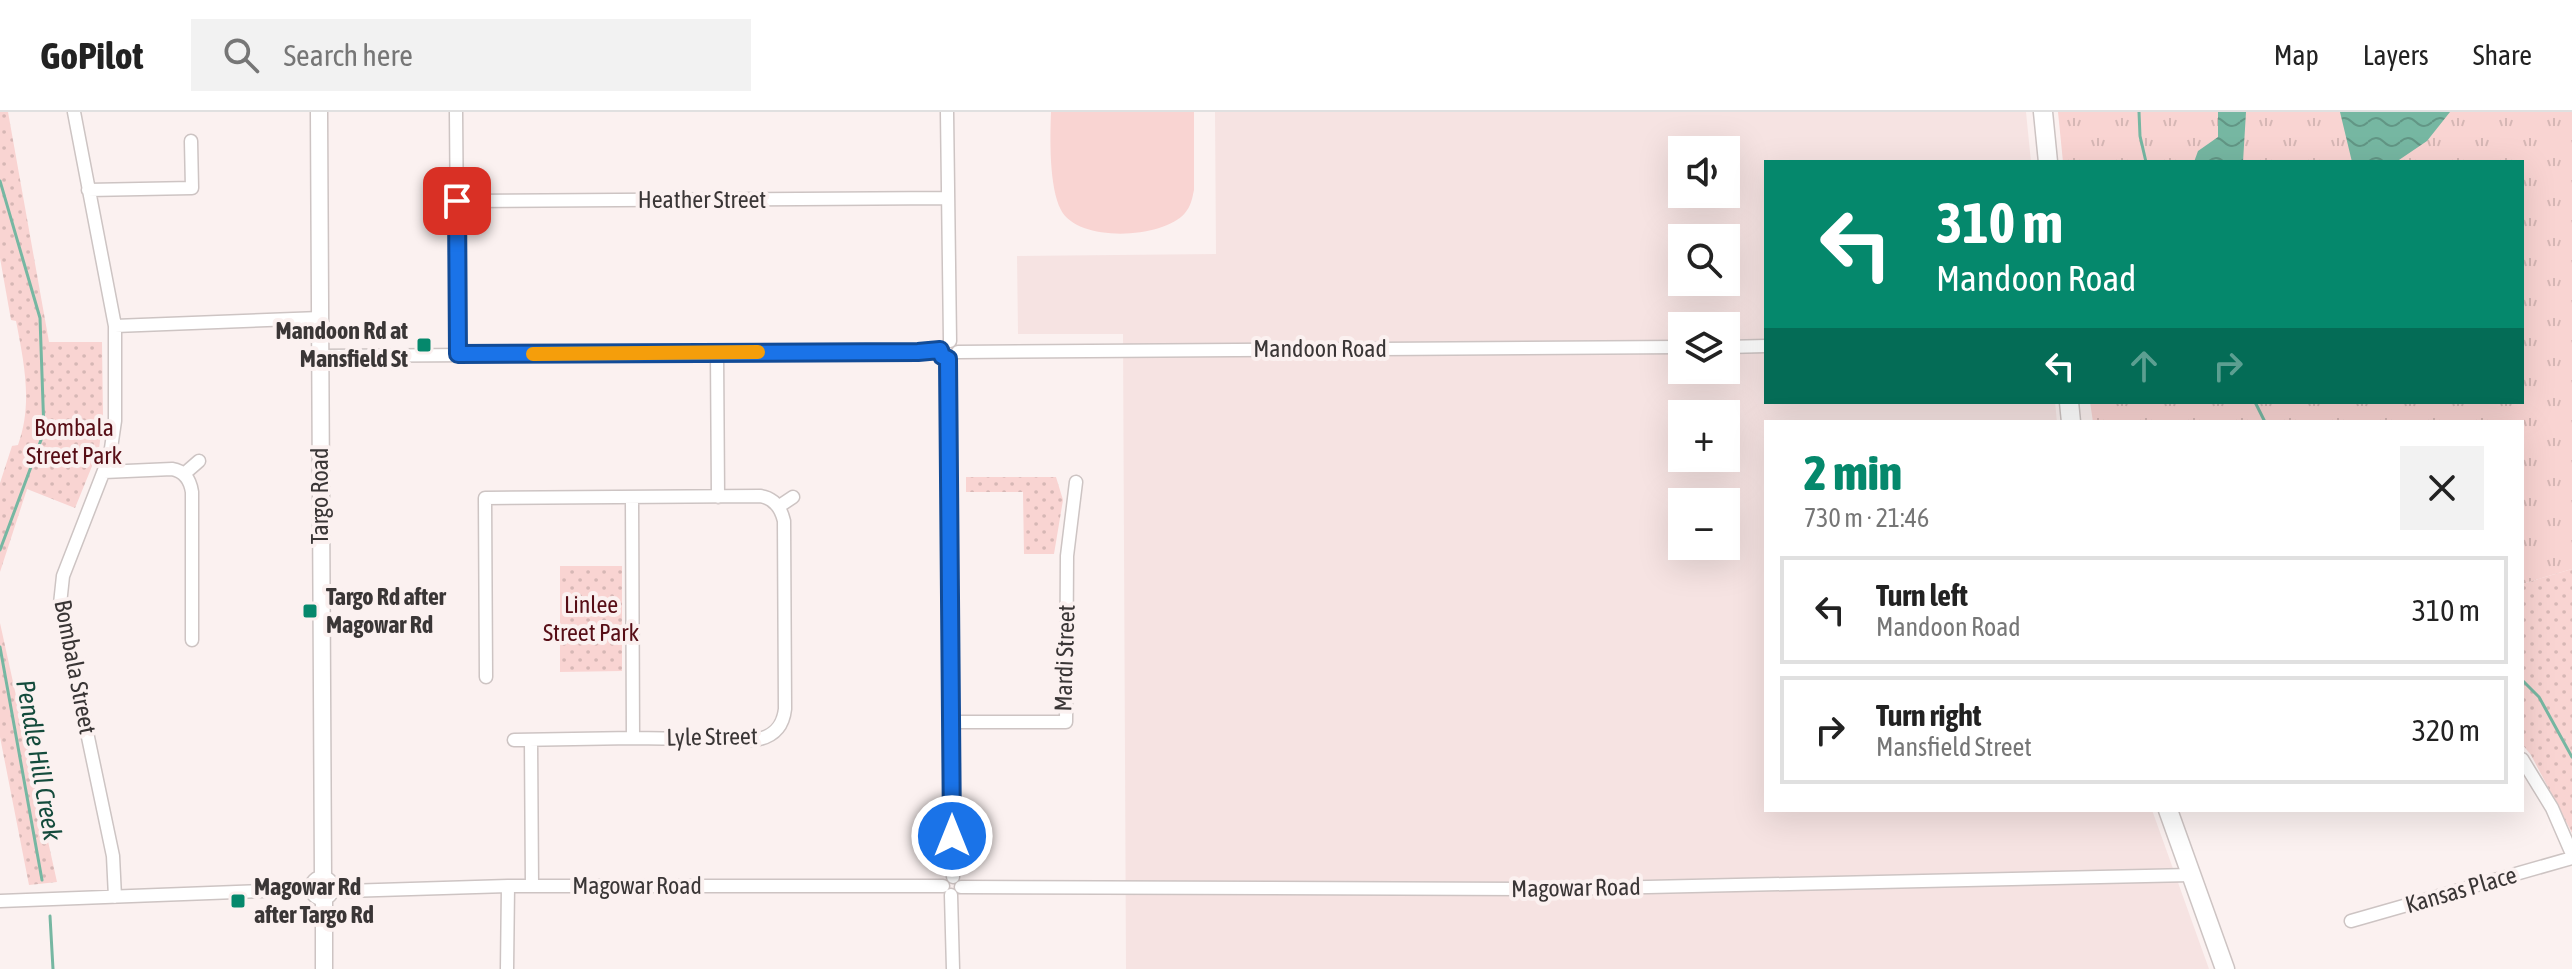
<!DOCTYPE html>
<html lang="en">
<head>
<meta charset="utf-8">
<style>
  :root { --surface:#fff; --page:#f2f2f2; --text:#222; --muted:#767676; --line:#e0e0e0; --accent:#05886c }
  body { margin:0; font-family:"Asap Condensed",sans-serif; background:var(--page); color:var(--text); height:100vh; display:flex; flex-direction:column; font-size:30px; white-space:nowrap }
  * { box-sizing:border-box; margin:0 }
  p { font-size:26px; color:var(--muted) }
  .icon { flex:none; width:44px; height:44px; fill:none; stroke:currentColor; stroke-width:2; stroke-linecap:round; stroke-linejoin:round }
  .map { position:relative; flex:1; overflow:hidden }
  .drawer { position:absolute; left:1764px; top:308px; width:760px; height:392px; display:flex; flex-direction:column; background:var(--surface); border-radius:0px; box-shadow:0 8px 32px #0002 }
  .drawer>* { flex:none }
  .banner { position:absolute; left:1764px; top:48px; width:760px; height:244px; border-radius:0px; box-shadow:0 8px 32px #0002; background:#05886c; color:#fff; overflow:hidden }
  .fabs { position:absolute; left:1668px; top:24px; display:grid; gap:16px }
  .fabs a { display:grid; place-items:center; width:72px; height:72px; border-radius:0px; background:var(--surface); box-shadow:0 8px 32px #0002; font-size:40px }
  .pin { position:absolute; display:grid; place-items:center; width:68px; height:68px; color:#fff; margin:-34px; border-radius:16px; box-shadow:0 4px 12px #0006 }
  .me { position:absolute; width:88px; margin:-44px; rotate:0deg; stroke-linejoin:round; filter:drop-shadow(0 0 6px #0008) }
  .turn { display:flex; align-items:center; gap:28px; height:168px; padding:0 40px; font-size:36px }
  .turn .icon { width:104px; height:104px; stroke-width:2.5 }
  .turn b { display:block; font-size:56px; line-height:68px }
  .lanes { display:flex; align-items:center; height:76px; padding:0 40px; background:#0003; justify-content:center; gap:40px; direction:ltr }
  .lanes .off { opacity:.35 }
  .round { display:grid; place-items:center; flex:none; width:84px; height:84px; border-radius:0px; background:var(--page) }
  .overview { display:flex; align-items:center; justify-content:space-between; height:136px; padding:0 40px }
  h1 { font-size:48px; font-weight:800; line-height:60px; color:var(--accent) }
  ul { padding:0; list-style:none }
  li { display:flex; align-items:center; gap:24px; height:108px; margin:0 16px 12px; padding:0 24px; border:4px solid var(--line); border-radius:0px }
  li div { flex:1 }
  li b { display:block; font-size:30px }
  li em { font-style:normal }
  header { display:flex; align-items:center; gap:48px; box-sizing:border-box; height:112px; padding:0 40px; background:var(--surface); border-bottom:2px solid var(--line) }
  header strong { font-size:38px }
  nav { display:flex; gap:44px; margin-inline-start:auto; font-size:28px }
  .search { width:560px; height:72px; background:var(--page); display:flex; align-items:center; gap:20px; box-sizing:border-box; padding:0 28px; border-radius:0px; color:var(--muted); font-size:30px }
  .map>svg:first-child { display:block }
</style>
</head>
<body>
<header>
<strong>GoPilot</strong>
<div class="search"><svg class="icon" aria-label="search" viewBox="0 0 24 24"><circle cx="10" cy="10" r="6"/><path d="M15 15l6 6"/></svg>Search here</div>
<nav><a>Map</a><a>Layers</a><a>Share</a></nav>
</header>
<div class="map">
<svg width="2572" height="857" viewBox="0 0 2572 857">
  <defs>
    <pattern id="grass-tufts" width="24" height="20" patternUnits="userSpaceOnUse" patternTransform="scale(2)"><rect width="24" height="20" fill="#f9d4d2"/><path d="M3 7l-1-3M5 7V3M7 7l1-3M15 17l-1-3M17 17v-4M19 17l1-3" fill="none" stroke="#d6b7b5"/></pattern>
    <pattern id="park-dots" width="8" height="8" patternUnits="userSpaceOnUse" patternTransform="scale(2)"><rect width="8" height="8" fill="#f9d4d2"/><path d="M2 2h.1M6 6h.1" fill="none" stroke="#d6b7b5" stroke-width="1.8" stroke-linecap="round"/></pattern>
    <pattern id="water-waves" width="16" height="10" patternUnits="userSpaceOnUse" patternTransform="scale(2)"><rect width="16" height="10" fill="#76b7a2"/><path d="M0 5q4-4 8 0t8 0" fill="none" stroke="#629685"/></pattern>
  </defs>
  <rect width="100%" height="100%" fill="#fbf1f0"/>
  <path fill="#f6e3e2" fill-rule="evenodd" d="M1215,0H2026L2031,50H1766V290H2055L2057,310H1766V698H2152L2209,857H1126L1123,222H1018L1017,144L1216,142ZM1682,38H1726V82H1682ZM1682,126H1726V170H1682ZM1682,214H1726V258H1682ZM1682,302H1726V346H1682ZM1682,390H1726V434H1682Z"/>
  <path fill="url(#grass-tufts)" d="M2058,0H2572V457L2522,472V310H2093L2090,290H2522V50H2063Z"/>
  <path fill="url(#park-dots)" d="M0,0H8L49,230H102L103,305L99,337L75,396L27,377L0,460V371L12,334L18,333C33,292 24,250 16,209L11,208L0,146Z
    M966,365H1056L1063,388L1054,442H1024L1023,380H966Z
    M560,454H622V559L560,560Z
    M2572,457V721L2531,643L2522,632V472Z
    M0,511L2,520L57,770L29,773L0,625Z"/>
  <path fill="#f9d4d2" d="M1051,0H1194V78C1192,87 1191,94 1185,101C1163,127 1078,131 1061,98C1049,75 1050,26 1051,0Z"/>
  <path fill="url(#water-waves)" d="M2218,0H2246L2243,50H2194L2198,39L2218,25Z
    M2340,0H2450L2427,29L2396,50H2352Z"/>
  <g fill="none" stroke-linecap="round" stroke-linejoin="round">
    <path stroke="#76b7a2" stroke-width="3" d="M2139,0L2140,24L2146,50
      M0,69L40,206L44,320L0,438
      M2255,290L2265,310
      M0,535L42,768
      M2522,568L2539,585L2572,645
      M50,804L53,857"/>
    <g stroke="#cdc4c3" stroke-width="15">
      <path id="minor" d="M74,0L115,214V309L110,343L63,464L60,492L113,744L115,785
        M456,0L458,242
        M947,0L950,229
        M88,78L192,76L191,29
        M457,89L948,86
        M115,214L320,206
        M1726,235L1766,234
        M717,240L718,385
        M958,240L1682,235
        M320,244L918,240L940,238
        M948,247L953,765
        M104,360L172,357C184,359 190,367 192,380V528
        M184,362L199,349
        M632,386L633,626
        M778,395L793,385
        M486,565L485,386L760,384C774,386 781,396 784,409L785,597C783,615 773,625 755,628L633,626L514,628
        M951,610H1066L1067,444L1076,370
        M531,628L532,774
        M2522,647L2552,696L2572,742
        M961,775L1560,777L2191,763
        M331,776L346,779L508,774H943
        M951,783L953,857
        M0,789L313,777
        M2351,809L2572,746
        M507,857L508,774"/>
    </g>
    <g stroke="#cdc4c3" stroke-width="19">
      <path id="tertiary" d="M319,0L323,767
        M313 776a9 9 0 1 1 18 0a9 9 0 1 1-18 0Z
        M324,857V785"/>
    </g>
    <g stroke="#cdc4c3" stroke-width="21">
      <path id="secondary" d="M2043,0L2048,50
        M2069,290L2071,310
        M2168,698L2225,857"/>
    </g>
    <use href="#minor" stroke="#fff" stroke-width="12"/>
    <use href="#tertiary" stroke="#fff" stroke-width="16"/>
    <use href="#secondary" stroke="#fff" stroke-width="18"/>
  </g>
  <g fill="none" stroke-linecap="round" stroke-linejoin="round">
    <g stroke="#114b97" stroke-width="20">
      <path id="route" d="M457,89L458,242L918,240L940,238L942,244L948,247L952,724"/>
    </g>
    <use href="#route" stroke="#1a73e8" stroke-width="14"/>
    <path stroke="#f59e0b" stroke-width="14" d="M533,242L758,240"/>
  </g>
  <g fill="#05886c" stroke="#fbf1f0" stroke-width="3">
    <rect x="416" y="225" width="16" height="16" rx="4"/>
    <rect x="302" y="491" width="16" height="16" rx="4"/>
    <rect x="230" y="781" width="16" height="16" rx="4"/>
  </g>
  <g text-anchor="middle" stroke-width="8" stroke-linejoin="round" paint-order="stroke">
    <g font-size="24" fill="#3a3636" stroke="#fbf1f0">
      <text x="702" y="96">Heather Street</text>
      <text x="1320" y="245">Mandoon Road</text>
      <text transform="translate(320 384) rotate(-90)" y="8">Targo Road</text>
      <text transform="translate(1065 546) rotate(-88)" y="8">Mardi Street</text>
      <text transform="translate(75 555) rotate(79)" y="8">Bombala Street</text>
      <text transform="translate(712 625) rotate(-1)" y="8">Lyle Street</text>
      <text x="637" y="782">Magowar Road</text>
      <text transform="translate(1576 776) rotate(-1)" y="8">Magowar Road</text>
      <text transform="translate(2461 778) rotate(-16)" y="8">Kansas Place</text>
    </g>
    <g font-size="24" font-weight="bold" fill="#3a3636" stroke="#fbf1f0" text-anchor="start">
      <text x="408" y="227" text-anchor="end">Mandoon Rd at<tspan x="408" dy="28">Mansfield St</tspan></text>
      <text x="326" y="493">Targo Rd after<tspan x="326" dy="28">Magowar Rd</tspan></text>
      <text x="254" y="783">Magowar Rd<tspan x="254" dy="28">after Targo Rd</tspan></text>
    </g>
    <g font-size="24" fill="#570e16" stroke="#fbf1f0">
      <text x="74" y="324">Bombala<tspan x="74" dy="28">Street Park</tspan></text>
      <text x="591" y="501">Linlee<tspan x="591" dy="28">Street Park</tspan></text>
    </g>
    <g font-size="26" font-style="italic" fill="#144b3c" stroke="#fbf1f0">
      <text transform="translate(39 648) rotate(80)" y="9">Pendle Hill Creek</text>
    </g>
  </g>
</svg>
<div class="fabs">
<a><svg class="icon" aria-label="sound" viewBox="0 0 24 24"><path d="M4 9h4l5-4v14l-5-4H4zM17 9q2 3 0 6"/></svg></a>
<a><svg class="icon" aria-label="search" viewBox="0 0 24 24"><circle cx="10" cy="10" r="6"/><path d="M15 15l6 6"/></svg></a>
<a><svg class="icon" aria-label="layers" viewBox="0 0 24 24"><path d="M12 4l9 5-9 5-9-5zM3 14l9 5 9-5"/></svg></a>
<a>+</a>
<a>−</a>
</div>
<div class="pin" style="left:457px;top:89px;background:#d93025"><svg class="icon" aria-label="arrive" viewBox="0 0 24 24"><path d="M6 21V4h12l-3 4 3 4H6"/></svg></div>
<svg class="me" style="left:952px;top:724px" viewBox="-20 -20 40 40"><circle r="17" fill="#1a73e8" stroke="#fff" stroke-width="3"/><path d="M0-11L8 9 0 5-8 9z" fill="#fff"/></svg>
<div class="banner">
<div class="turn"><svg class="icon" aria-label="left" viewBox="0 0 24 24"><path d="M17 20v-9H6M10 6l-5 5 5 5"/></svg><div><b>310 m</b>Mandoon Road</div></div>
<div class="lanes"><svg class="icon" aria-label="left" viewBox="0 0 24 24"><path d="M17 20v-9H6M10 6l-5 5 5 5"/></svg><svg class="icon off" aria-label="ahead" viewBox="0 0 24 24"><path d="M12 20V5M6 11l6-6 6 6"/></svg><svg class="icon off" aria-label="right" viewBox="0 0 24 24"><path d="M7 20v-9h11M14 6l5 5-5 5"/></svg></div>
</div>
<section class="drawer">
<div class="overview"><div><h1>2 min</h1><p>730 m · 21:46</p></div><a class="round"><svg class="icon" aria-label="close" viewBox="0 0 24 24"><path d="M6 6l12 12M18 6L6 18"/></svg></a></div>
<ul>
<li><svg class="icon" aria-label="left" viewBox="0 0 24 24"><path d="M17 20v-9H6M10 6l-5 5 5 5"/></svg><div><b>Turn left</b><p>Mandoon Road</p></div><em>310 m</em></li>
<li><svg class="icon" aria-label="right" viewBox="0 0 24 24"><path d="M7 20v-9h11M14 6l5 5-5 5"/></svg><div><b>Turn right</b><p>Mansfield Street</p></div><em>320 m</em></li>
</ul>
</section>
</div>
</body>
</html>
